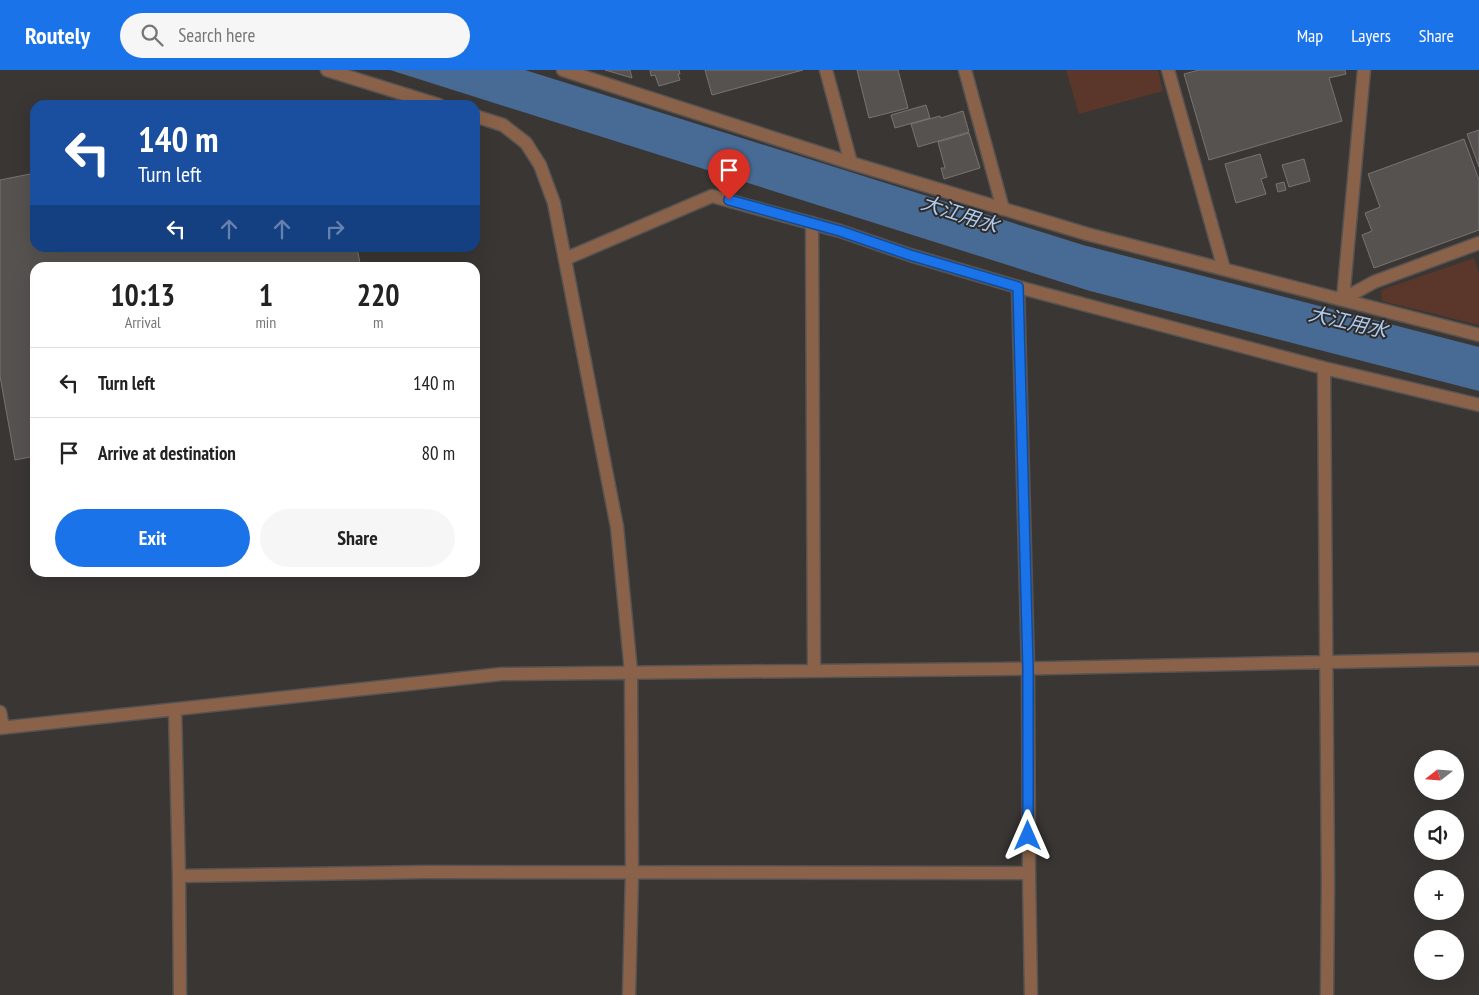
<!DOCTYPE html>
<html lang="en">
<head>
<meta charset="utf-8">
<style>
  :root { --surface:#fff; --page:#f6f6f6; --text:#222; --muted:#767676; --line:#e0e0e0; --accent:#1a73e8 }
  body { margin:0; font-family:"PT Sans Narrow","Noto Sans JP",sans-serif; background:var(--page); color:var(--text); height:100vh; display:flex; flex-direction:column; font-size:19px; white-space:nowrap }
  * { box-sizing:border-box; margin:0 }
  p { font-size:16px; color:var(--muted) }
  .icon { flex:none; width:28px; height:28px; fill:none; stroke:currentColor; stroke-width:2; stroke-linecap:round; stroke-linejoin:round }
  .map { position:relative; flex:1; overflow:hidden }
  .sheet { position:absolute; left:30px; top:192px; width:450px; height:315px; display:flex; flex-direction:column; background:var(--surface); border-radius:15px; box-shadow:0 5px 20px #0002 }
  .sheet>* { flex:none }
  .guide { position:absolute; left:30px; top:30px; width:450px; height:152px; border-radius:15px; box-shadow:0 5px 20px #0002; background:#1a4fa0; color:#fff; overflow:hidden }
  .needle { width:32px; rotate:253deg }
  .tools { position:absolute; left:1414px; top:680px; display:grid; gap:10px }
  .tools a { display:grid; place-items:center; width:50px; height:50px; border-radius:50%; background:var(--surface); box-shadow:0 5px 20px #0002; font-size:25px }
  .pin { position:absolute; display:grid; place-items:center; width:42px; height:42px; color:#fff; margin:-51px -21px; border-radius:50% 50% 50% 0; rotate:-45deg; box-shadow:0 0 5px #0007 }
  .pin .icon { rotate:45deg }
  .me { position:absolute; width:55px; margin:-28px; rotate:0deg; stroke-linejoin:round; filter:drop-shadow(0 0 4px #0008) }
  .turn { display:flex; align-items:center; gap:18px; height:105px; padding:0 25px; font-size:22px }
  .turn .icon { width:65px; height:65px; stroke-width:2.5 }
  .turn b { display:block; font-size:35px; line-height:42px }
  .lanes { display:flex; align-items:center; height:48px; padding:0 25px; background:#0003; justify-content:center; gap:25px; direction:ltr }
  .lanes .off { opacity:.35 }
  .eta { display:flex; justify-content:space-evenly; align-items:center; height:85px; text-align:center }
  .eta b { font-size:30px; font-weight:700; line-height:35px }
  .primary-button { display:flex; gap:10px; margin-top:auto; padding:10px 25px }
  .primary-button a { flex:1; height:58px; border-radius:30px; background:var(--accent); color:#fff; font-size:20px; font-weight:700; line-height:58px; text-align:center }
  .primary-button a+a { background:var(--page); color:var(--text) }
  ul { padding:0; list-style:none }
  li { display:flex; align-items:center; gap:15px; height:70px; padding:0 25px; border-top:1px solid var(--line) }
  li div { flex:1 }
  li b { display:block; font-size:19px }
  li em { font-style:normal }
  header { display:flex; align-items:center; gap:30px; box-sizing:border-box; height:70px; padding:0 25px; background:var(--accent); color:#fff }
  header strong { font-size:24px }
  nav { display:flex; gap:28px; margin-inline-start:auto; font-size:18px }
  .search { width:350px; height:45px; background:var(--page); display:flex; align-items:center; gap:12px; box-sizing:border-box; padding:0 18px; border-radius:28px; color:var(--muted); font-size:19px }
  .map>svg:first-child { display:block }
</style>
</head>
<body>
<header>
<strong>Routely</strong>
<div class="search"><svg class="icon" aria-label="search" viewBox="0 0 24 24"><circle cx="10" cy="10" r="6"/><path d="M15 15l6 6"/></svg>Search here</div>
<nav><a>Map</a><a>Layers</a><a>Share</a></nav>
</header>
<div class="map">
<svg width="1479" height="925" viewBox="0 0 1479 925">
  <rect width="100%" height="100%" fill="#393634"/>
  <path fill="#5a372a" d="M1066,0H1158L1163,21L1079,44Z
    M1474,188L1479,203V255L1382,231L1381,220Z"/>
  <path fill="#486b96" d="M390,0H525L1083,175L1479,277V321L1090,221Z"/>
  <path fill="#555250" stroke="#777472" d="M605,0H630L632,8Z
    M650,0H679L680,4H678L680,10L659,16L655,5L651,6Z
    M705,0H803L712,25Z
    M857,0H898L908,38L869,48Z
    M1199,0H1345L1346,4L1329,8L1342,51L1209,90L1184,4Z
    M926,35L930,48L895,58L891,45Z
    M963,41L969,62L918,77L911,54L940,46L941,48Z
    M1479,60V97L1467,64Z
    M969,63L980,98L944,109L941,98H945L938,72Z
    M1464,69L1479,110V160L1374,198L1362,165L1372,161L1365,143L1380,137L1368,104Z
    M1260,84L1267,107L1261,109L1266,124L1236,133L1225,94Z
    M1304,89L1310,111L1289,117L1282,95Z
    M35,103V178H357L361,198H35V386L15,390L0,306V110Z
    M1284,112L1286,120L1278,122L1276,114Z"/>
  <g fill="none" stroke-linecap="round" stroke-linejoin="round">
    <g stroke="#565352" stroke-width="15">
      <path id="minor" d="M327,0L439,35
        M563,0L851,93L1087,164L1479,265
        M826,0L851,93
        M965,0L1003,139
        M1168,0L1224,199
        M1364,0L1343,229L1374,212L1479,173
        M475,46L503,55L526,73L540,95L554,133L617,457L631,602L632,803L629,925
        M812,153L814,601
        M565,189L712,126L840,161L910,185L1018,217L1324,298L1479,335
        M1018,217L1028,598L1029,803L1031,925
        M1324,298L1328,812L1327,925
        M175,640L179,806L180,925
        M0,642L3,657
        M0,658L502,604L1000,599L1479,589
        M179,806L426,802L1029,803"/>
    </g>
    <use href="#minor" stroke="#8a624a" stroke-width="12"/>
  </g>
  <g fill="none" stroke-linecap="round" stroke-linejoin="round">
    <g stroke="#114b97" stroke-width="12">
      <path id="route" d="M729,130L840,161L910,185L1018,217L1028,598V766"/>
    </g>
    <use href="#route" stroke="#1a73e8" stroke-width="9"/>
  </g>
  <g text-anchor="middle" stroke-width="4" stroke-linejoin="round" paint-order="stroke">
    <g font-size="20" font-style="italic" fill="#acccf3" stroke="#2f2c2a">
      <text transform="translate(960 144) rotate(18)" y="7">大江用水</text>
      <text transform="translate(1348 252) rotate(13)" y="7">大江用水</text>
    </g>
  </g>
</svg>
<div class="tools">
<a><svg class="needle" viewBox="-14 -14 28 28"><path d="M0-13l5 13h-10z" fill="#e53935"/><path d="M0 13l5-13h-10z" fill="#767676"/></svg></a>
<a><svg class="icon" aria-label="sound" viewBox="0 0 24 24"><path d="M4 9h4l5-4v14l-5-4H4zM17 9q2 3 0 6"/></svg></a>
<a>+</a>
<a>−</a>
</div>
<div class="pin" style="left:729px;top:130px;background:#d93025"><svg class="icon" aria-label="arrive" viewBox="0 0 24 24"><path d="M6 21V4h12l-3 4 3 4H6"/></svg></div>
<svg class="me" style="left:1028px;top:766px" viewBox="-20 -20 40 40"><path d="M0-17L14 15 0 8-14 15z" fill="#1a73e8" stroke="#fff" stroke-width="4"/></svg>
<div class="guide">
<div class="turn"><svg class="icon" aria-label="left" viewBox="0 0 24 24"><path d="M17 20v-9H6M10 6l-5 5 5 5"/></svg><div><b>140 m</b>Turn left</div></div>
<div class="lanes"><svg class="icon" aria-label="left" viewBox="0 0 24 24"><path d="M17 20v-9H6M10 6l-5 5 5 5"/></svg><svg class="icon off" aria-label="ahead" viewBox="0 0 24 24"><path d="M12 20V5M6 11l6-6 6 6"/></svg><svg class="icon off" aria-label="ahead" viewBox="0 0 24 24"><path d="M12 20V5M6 11l6-6 6 6"/></svg><svg class="icon off" aria-label="right" viewBox="0 0 24 24"><path d="M7 20v-9h11M14 6l5 5-5 5"/></svg></div>
</div>
<section class="sheet">
<div class="eta">
<div><b>10:13</b><p>Arrival</p></div>
<div><b>1</b><p>min</p></div>
<div><b>220</b><p>m</p></div>
</div>
<ul>
<li><svg class="icon" aria-label="left" viewBox="0 0 24 24"><path d="M17 20v-9H6M10 6l-5 5 5 5"/></svg><div><b>Turn left</b></div><em>140 m</em></li>
<li><svg class="icon" aria-label="arrive" viewBox="0 0 24 24"><path d="M6 21V4h12l-3 4 3 4H6"/></svg><div><b>Arrive at destination</b></div><em>80 m</em></li>
</ul>
<div class="primary-button"><a>Exit</a><a>Share</a></div>
</section>
</div>
</body>
</html>
